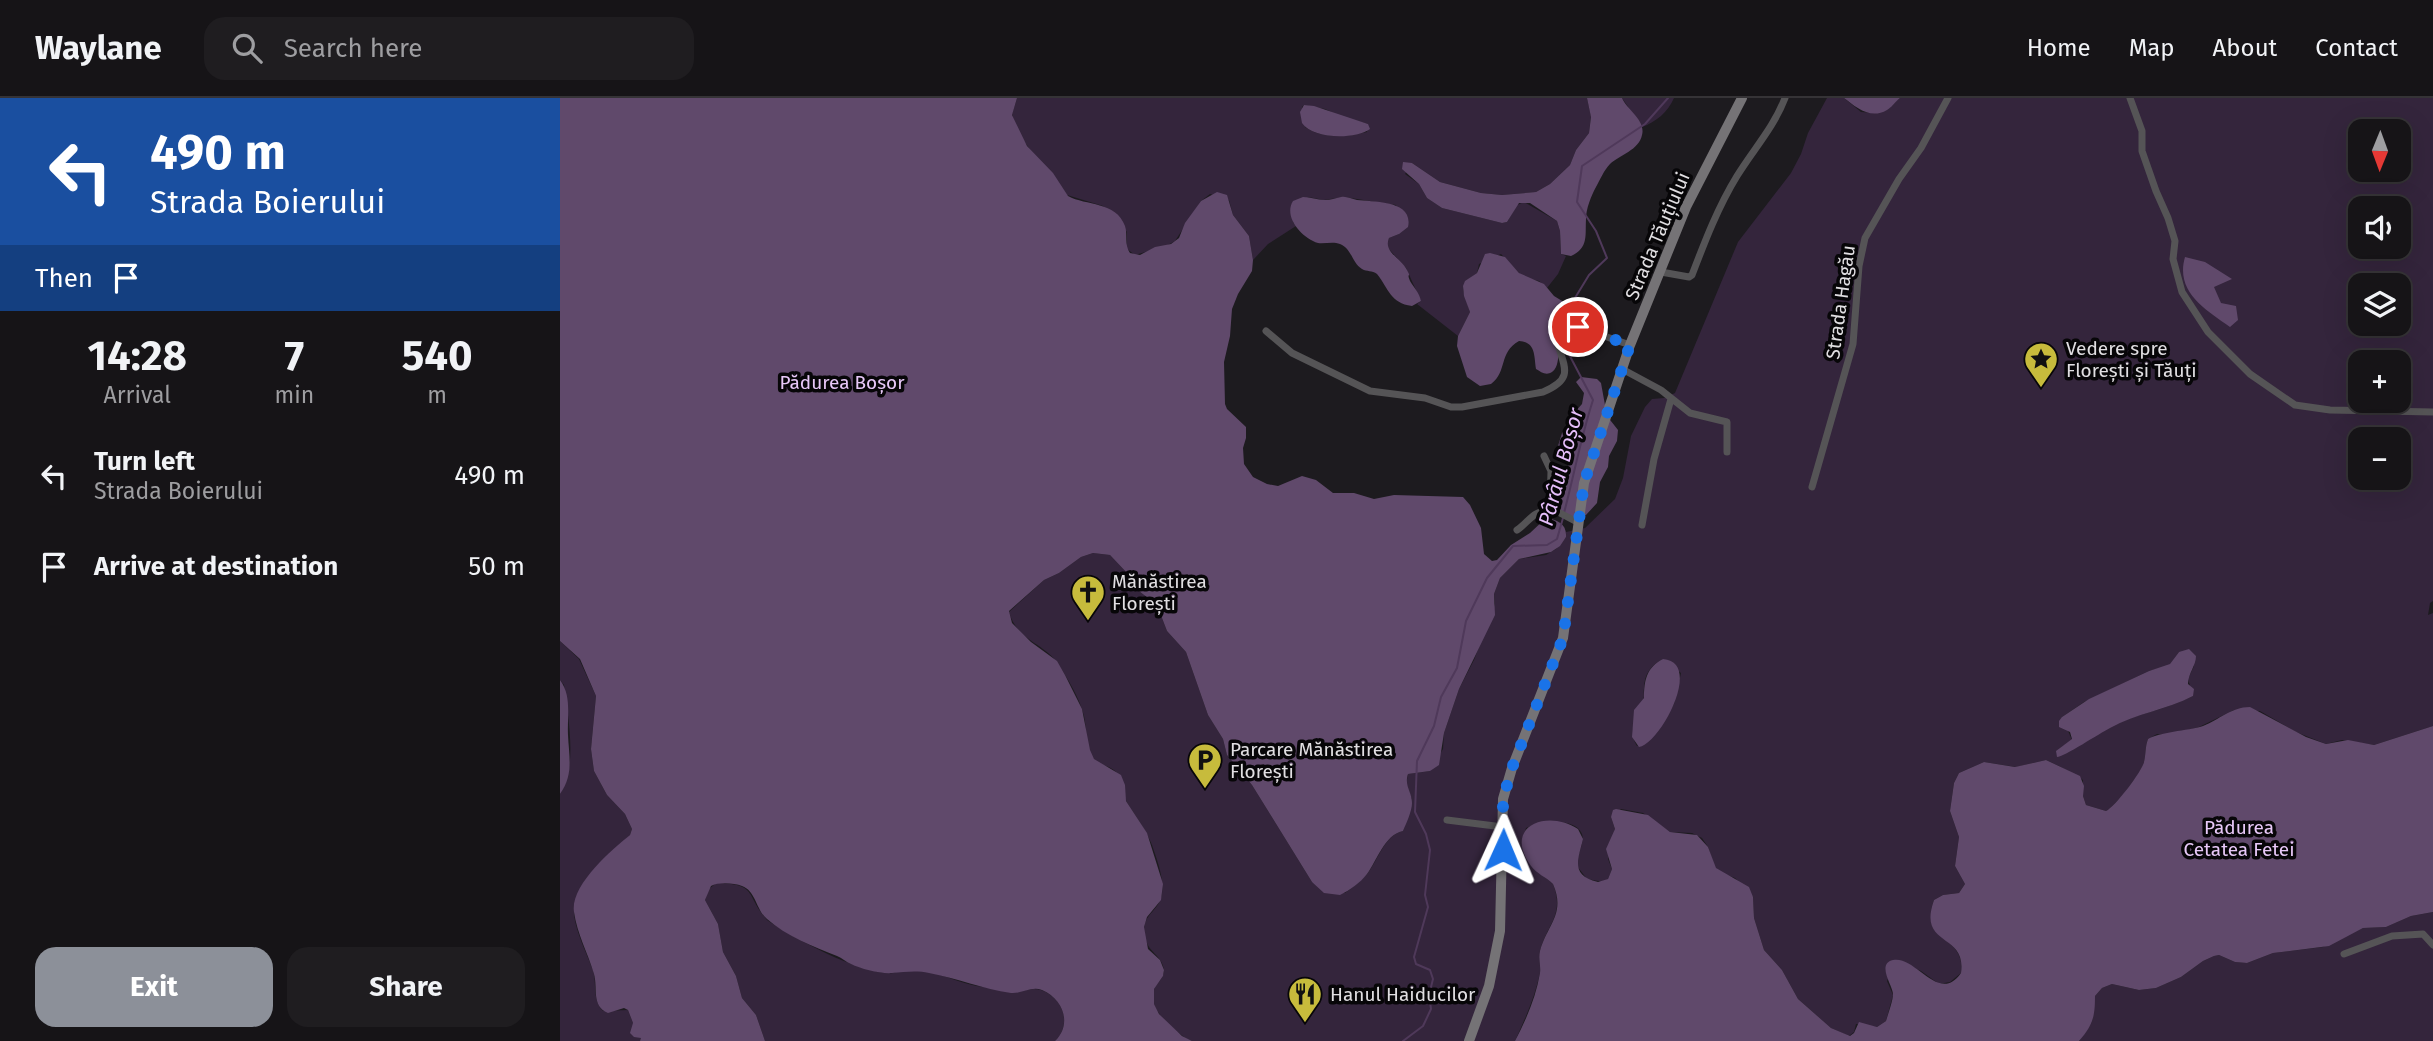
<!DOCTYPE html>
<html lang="en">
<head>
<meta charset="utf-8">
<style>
  :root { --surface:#161417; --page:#1f1d20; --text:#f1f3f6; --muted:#9e9ea1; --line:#353336; --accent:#8c9099 }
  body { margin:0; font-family:"Fira Sans",sans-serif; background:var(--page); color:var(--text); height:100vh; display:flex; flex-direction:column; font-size:26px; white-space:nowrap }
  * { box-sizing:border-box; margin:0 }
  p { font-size:23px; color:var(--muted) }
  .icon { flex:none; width:38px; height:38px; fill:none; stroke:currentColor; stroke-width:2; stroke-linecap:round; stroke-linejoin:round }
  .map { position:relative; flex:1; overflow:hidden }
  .sheet { display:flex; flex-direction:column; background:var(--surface); width:560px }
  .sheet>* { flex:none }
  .banner { background:#1a4fa0; color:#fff; overflow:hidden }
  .needle { width:46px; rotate:181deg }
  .tools { position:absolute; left:1788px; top:21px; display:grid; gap:14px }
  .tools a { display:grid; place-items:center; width:63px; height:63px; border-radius:14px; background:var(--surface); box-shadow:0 7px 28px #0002,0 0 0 2px var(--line); font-size:35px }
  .pin { position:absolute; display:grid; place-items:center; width:60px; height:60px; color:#fff; margin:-30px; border:4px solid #fff; border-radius:50%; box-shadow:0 2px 7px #0007 }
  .me { position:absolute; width:77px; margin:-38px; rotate:1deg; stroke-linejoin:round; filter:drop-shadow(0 0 5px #0008) }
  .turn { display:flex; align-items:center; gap:24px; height:147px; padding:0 35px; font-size:32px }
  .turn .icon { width:91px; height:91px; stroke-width:2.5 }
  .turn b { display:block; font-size:49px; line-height:60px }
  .then { display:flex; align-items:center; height:66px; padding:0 35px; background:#0003; gap:14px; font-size:26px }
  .eta { display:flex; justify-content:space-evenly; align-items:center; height:119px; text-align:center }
  .eta b { font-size:42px; font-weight:700; line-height:49px }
  .primary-button { display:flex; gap:14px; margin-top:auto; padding:14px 35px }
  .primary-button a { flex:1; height:80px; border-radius:21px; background:var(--accent); color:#fff; font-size:28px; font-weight:700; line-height:80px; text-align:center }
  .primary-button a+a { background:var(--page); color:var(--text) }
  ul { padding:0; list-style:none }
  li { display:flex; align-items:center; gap:21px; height:91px; padding:0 35px }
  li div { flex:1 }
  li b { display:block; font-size:26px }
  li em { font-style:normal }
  header { display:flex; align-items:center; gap:42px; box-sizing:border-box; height:98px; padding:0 35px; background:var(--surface); border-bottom:2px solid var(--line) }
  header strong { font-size:33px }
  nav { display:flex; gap:38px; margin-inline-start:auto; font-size:24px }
  .search { width:490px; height:63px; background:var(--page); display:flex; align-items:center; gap:18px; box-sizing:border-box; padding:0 24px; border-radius:21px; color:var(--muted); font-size:26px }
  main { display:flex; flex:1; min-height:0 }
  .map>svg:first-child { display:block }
</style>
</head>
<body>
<header>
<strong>Waylane</strong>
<div class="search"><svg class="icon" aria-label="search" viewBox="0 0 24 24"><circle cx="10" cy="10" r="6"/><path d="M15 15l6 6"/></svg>Search here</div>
<nav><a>Home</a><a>Map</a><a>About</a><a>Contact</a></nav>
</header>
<main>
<section class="sheet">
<div class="banner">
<div class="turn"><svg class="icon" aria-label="left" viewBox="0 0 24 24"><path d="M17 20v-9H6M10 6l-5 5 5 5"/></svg><div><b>490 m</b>Strada Boierului</div></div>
<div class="then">Then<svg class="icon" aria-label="arrive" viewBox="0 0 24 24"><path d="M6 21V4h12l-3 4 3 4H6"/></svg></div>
</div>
<div class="eta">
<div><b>14:28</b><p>Arrival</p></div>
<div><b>7</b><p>min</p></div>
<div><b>540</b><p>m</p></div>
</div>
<ul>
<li><svg class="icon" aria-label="left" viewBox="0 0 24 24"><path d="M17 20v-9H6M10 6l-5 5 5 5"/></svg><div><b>Turn left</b><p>Strada Boierului</p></div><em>490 m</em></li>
<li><svg class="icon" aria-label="arrive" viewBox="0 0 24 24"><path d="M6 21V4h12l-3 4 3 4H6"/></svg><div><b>Arrive at destination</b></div><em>50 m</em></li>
</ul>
<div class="primary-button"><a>Exit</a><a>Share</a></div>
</section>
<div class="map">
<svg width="1873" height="943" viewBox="0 0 1873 943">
  <rect width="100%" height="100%" fill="#1d1b1f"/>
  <path fill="#34253c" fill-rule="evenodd" d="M457,0H1027L1031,18L1029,35L1016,52L1010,67L990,86L976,94L942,97L921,95L880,84L852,65L845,76L859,86L867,100L882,110L942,125L947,124L957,107L964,104L997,123L1000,133L1001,156L1006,158L998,176L987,190L979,183L963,179L941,156L919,166L917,175C895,190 905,193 910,214L898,238L857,206L861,203L846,170L828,150L827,144L829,140L839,136L836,107L784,99L764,102L748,99L733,124L736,128L708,146L693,162L689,138L673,117L669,102L650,96L641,103L615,143L606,148L575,157L567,151V134L543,108L507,97C489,70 460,49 452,16ZM744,7L765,11L780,18L808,26L807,34C787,39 762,41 745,29L742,9Z
    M1062,0H1114C1108,14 1096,24 1082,29Z
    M1267,0H1284L1301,14L1317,15L1340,0H1873V503L1870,505L1868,517L1873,515V628L1814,647L1782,642L1766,646L1736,634L1700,613L1674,612L1639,629L1614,636H1597L1588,641C1585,649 1586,656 1584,664C1582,674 1555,709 1546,713L1526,707L1523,698V682C1516,676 1495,666 1486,662L1456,669L1424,664L1399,675L1394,685L1390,713L1399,739L1395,768L1405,786L1399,795L1383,797L1374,802C1359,843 1407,838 1401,875L1390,884L1379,886L1361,873L1336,862L1327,883L1333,897L1326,923L1317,929L1296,926L1294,934L1289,938L1271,930L1238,901L1222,872L1204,852L1194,820L1193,799L1175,780L1164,776L1155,770L1148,749L1142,740L1132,735L1110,734L1083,715L1061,711L1051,719L1055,731L1048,761L1052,771L1048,781L1044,784L1027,781L1017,768C1016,757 1025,746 1022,736C1015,718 978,724 966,730C956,765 972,766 993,786C1005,817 987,826 980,853C978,861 981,868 980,875C975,899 965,921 955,943H632L627,941C613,931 586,910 594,891C597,884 604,881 604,872C602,855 583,854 584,830C585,820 591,816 597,808C609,792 598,765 592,747C586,732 577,720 568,706C560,694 568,687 555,673C549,667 538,668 533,660C525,649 527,631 524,618C520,601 508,581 498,566C485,545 457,543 449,514L484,482L499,475L521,459L533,455L550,457L567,475L575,490L597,507L607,533L626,554L648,617L663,641L667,657L692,687L752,784L785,795C793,789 801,783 807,776C818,763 824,737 843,733L852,701L846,687L848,676L870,673L883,651L884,635L899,591L914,562L935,506L934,496L940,480L959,461L986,457L996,451L1006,439V434L1025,430L1055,401L1063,380L1071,338L1085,309L1092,301L1104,300L1115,295L1178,144L1231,75L1241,56L1248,35ZM1801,33H1839V72H1801ZM1801,110H1839V149H1801ZM1801,187H1839V226H1801ZM1801,264H1839V303H1801ZM1801,341H1839V380H1801ZM1619,554L1634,568L1628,581L1633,598C1611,609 1588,614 1565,622C1540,631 1526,647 1499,651L1512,642L1502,619L1524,604L1589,573L1610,567ZM1103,561L1121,575L1114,606L1109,615L1093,638L1077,648C1067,633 1077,615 1083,602C1085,598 1083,595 1084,591C1084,576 1091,567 1103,561Z
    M0,543L19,561L36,598L31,651L34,673L47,697L65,716L72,731L70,737C51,756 13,785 14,815C15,832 27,856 33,872C37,885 32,902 43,913L68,912L73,925V931L82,940L80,943H0V696C18,669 8,619 4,587L0,582Z
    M156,785C198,786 185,796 207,822C235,841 296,874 329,875C335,876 340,872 345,872C352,872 360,873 367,874C386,877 404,887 424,889C433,890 446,895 455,894C464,893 472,889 481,892C504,900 512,927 495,943H205L196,917L182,900L176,878L163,854L158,826L145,802L148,792Z
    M1873,814V943H1519L1532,924L1535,898L1542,890L1552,886L1579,892L1596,890L1621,879L1643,863L1654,858L1659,857L1675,864L1687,865L1713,855L1763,849L1803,830L1826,829L1851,818Z"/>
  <path fill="#60496b" d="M0,0H457L452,17L467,48L493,75L508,98C526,108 556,103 565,128C568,137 564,146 570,155L580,157L595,149L611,146L619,140L625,125L641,103L657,94L667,97L673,117L689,138L693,162L692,173L678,196L672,211L670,238L664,264L665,306L667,311L686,329V340L683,350L684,366L693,379L707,386L718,388L742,378L756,382L773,395H794L814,401L834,397L903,399L910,407L921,430L924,456L932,463L937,462L951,447L970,435L986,420C998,422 1007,426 1006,439L1000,448L991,454L959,461L940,480L934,496L935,517L899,591L884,635L879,667L870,673L848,676C844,688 852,694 852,705C852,713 846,726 843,733C824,737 817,763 807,776C800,785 790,792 780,797L764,795L752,784L692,687L667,657L663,641L648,617L626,554L607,533L597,507L575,490L567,475L550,457L533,455L521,459L499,475L484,482L449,513L452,525L471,544L497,563L505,577L522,611L530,652L534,661L561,677L565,687L566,703L587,735L603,786L601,802L587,819L584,829L588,851L600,862L604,872L603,878L594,891V906L599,916L622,938L632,943H495C512,927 504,901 482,892C471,888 462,896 451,895C423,891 397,880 369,875C356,872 345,874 332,875C321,876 301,871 291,866C286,864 282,860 277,858C254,849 226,838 207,821C196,812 196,793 182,788C174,785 158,784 151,788L145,802L158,826L163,854L176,878L182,900L196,917L205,943H80L81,940L74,939L70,935L73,925L68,912L64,910L48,915C31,908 38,890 34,876C28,855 17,836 14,814C10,788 51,752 70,737L72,731L65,716L47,697L34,673L31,651L36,598L20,561L0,543Z
    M1027,0H1062C1067,12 1086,22 1082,37C1079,52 1060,57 1050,66C1044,72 1040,82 1036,89C1031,98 1026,111 1026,121C1025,137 1029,150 1011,158L1001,156L1000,133L997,123L970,105H959L947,124L942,125L882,110L867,100L859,86L842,71L843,64L852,65L880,84L921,95L942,97L976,94L990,86L1010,67L1016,52L1029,35L1031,19Z
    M1284,0H1340C1335,4 1331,10 1327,12C1310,22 1296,9 1284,0Z
    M744,7L754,8L808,26L810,31C794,42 753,41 742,25L740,14Z
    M743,99C751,99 757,102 765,102C771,102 775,100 781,99C787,98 791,101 797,102C813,104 854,102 848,129L839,136L829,140C823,154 841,160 847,172C852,181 846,173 850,183C854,190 859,194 861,203L852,208C830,205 829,191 817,176C812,172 807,174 802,171C792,165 792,151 780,146C773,143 765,146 758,145C742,140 723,119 733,103Z
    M930,155L945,159L959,175L984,186L994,198L1012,209L1023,221C1020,236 1006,240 1000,253C997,260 999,269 992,274C986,278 981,274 976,271C974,258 976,244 959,243C938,255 948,273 931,286L920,288L907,279L897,248L898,238L910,214L904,198L903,188L905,183L917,175L925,156Z
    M1625,159L1645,164L1672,181L1654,189L1661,205L1676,208L1678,222L1670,229C1645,211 1615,194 1625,159Z
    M1021,279L1037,281L1041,285L1047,318L1058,332L1057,343L1049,358L1048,369L1040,384L1037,405L1026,417L1015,421L997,413C996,387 1023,376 998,348L1002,335L1010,327L1015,314L1022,306L1024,295L1016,284Z
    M1629,551L1636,558C1636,568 1628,575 1628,586L1634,591L1633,598C1607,612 1576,615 1550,630C1540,635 1504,659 1497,659L1496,653L1512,641L1510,634L1499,629V623L1502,619L1529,601L1589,573L1610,566L1619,554Z
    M1103,561C1144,564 1100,646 1079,649L1072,639L1074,612L1084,600C1084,582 1087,569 1103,561Z
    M0,582C12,598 7,618 8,637C9,659 14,676 0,696Z
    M1690,609L1746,639L1766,646L1788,642L1814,647L1873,628V814L1851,818L1826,829L1803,830L1769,848L1713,855L1687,865L1675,864L1659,857L1654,858L1643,863L1621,879L1596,890L1579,892L1552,886L1542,890L1535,898C1535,919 1533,927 1519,943H955C966,922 976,899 980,875C981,868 978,861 980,853C987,827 1006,816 993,786C986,779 977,776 971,768C942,728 987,711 1018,731L1023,741C1018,762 1010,777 1038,784L1048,781L1052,771L1046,751L1055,731L1051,719L1053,712L1056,711L1088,717L1110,734L1137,737L1148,749L1156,770L1189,789L1193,799L1194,820L1204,852L1222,872L1238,901L1271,930L1290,938L1294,935L1299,924L1317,929L1326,923C1328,916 1333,903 1333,896C1333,888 1316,866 1333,862C1356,857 1379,907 1401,875C1407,834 1357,850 1374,802L1383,797L1399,795L1405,786L1395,768L1399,739L1390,713L1394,685L1399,675L1424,664L1455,669L1486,662L1520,678L1524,688L1523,698L1526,707L1546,713C1555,709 1582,673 1584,664C1586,656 1585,649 1588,641C1599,634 1627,633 1643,628C1659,622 1671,609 1690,609Z"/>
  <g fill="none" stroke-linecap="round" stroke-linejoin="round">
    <path stroke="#4f395a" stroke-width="2" d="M999,238L996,231L1029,177L1047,160L1036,133L1017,104L1022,68L1085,26L1108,0
      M1002,243L1033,302C1021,339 1014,377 1004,415
      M843,943L863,928L871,911L869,897L873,881L870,872L856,866L854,859L868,809L865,797L870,752L866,736L855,714L857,663L874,628L881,599L897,570L906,523L927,480L953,448L987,447L997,441L1003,420"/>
    <path stroke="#555456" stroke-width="7" d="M1570,0L1582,33V53L1596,93L1608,120L1615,143L1613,161L1622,194L1648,234L1690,276L1735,307L1770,312L1873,314
      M1101,174L1129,179L1132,177C1145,143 1158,109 1177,78C1193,52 1214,29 1225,0
      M706,233L732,255L810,293L865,300L891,309H902L983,294C1014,281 1005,270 997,244L1006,233L1018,229L1070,247
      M1062,271L1101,292L1130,315L1167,324V354
      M984,358L991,373L990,413L998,414L1017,424
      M1252,389L1293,246L1299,168L1305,140L1339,81L1361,50L1388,0
      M1082,427L1094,361L1111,301
      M957,432C969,424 973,412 990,413
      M887,722L943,729
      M1784,856L1832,838L1863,836L1873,847"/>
    <path stroke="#757376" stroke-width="10" d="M909,943L929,888L940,833L943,701L952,670L1003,540L1024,385L1070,247L1126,109L1182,0"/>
  </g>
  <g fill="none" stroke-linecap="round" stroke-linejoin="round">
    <path stroke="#1a73e8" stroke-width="12" stroke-dasharray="0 21.6" d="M943,752V701L952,670L1003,540L1024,385L1070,247L1018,229"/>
  </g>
  <defs>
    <g id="sight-pin" transform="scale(1.75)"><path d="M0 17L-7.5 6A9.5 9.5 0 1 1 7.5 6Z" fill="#c7bb3c" stroke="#070608"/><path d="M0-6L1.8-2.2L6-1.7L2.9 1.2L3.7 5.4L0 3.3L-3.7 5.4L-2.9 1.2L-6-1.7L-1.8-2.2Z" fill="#111"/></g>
    <g id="church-pin" transform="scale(1.75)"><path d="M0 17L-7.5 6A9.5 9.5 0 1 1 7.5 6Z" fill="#c7bb3c" stroke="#070608"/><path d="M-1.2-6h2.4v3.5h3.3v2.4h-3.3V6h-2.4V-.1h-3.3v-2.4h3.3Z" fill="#111"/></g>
    <g id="parking-pin" transform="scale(1.75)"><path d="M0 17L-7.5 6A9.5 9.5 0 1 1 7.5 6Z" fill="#c7bb3c" stroke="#070608"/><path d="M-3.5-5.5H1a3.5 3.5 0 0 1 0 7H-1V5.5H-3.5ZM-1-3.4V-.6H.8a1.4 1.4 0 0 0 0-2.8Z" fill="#111"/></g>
    <g id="restaurant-pin" transform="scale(1.75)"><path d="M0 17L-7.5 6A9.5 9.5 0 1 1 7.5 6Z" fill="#c7bb3c" stroke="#070608"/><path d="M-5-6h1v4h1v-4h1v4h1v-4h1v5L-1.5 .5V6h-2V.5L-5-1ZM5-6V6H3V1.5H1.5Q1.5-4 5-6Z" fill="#111"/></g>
  </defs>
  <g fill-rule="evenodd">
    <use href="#sight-pin" x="1481" y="261"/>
    <use href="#church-pin" x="528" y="494"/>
    <use href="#parking-pin" x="645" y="662"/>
    <use href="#restaurant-pin" x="745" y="896"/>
  </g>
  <g text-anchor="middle" stroke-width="7" stroke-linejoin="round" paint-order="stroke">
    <g font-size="19" fill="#e1dfe2" stroke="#070608">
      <text transform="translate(1097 138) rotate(-67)" y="7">Strada Tăuțiului</text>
      <text transform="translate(1280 204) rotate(-82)" y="7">Strada Hagău</text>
    </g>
    <g font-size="19" fill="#e1dfe2" stroke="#070608" text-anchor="start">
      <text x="1506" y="257">Vedere spre<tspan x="1506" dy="22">Florești și Tăuți</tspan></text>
      <text x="552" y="490">Mănăstirea<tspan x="552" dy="22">Florești</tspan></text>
      <text x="670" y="658">Parcare Mănăstirea<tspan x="670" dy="22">Florești</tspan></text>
      <text x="770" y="903">Hanul Haiducilor</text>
    </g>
    <g font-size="19" fill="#e8c8f8" stroke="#070608">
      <text x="282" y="291">Pădurea Boșor</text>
      <text x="1679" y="736">Pădurea<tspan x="1679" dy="22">Cetatea Fetei</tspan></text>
    </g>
    <g font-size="21" font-style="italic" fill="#e5befa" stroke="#070608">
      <text transform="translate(1001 369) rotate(-75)" y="7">Pârâul Boșor</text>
    </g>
  </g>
</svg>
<div class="tools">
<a><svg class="needle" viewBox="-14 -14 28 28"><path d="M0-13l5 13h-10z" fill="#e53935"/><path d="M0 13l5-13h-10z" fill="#9e9ea1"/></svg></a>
<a><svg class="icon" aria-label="sound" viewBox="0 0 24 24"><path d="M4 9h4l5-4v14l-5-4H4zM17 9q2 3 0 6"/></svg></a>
<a><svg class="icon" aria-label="layers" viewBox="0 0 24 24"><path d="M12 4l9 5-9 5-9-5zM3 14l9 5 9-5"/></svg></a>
<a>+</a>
<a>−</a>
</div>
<div class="pin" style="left:1018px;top:229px;background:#d93025"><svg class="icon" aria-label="arrive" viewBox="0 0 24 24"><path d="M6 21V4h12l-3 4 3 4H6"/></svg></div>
<svg class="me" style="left:943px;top:752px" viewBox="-20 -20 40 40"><path d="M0-17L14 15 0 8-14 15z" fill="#1a73e8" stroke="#fff" stroke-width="4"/></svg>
</div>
</main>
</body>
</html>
